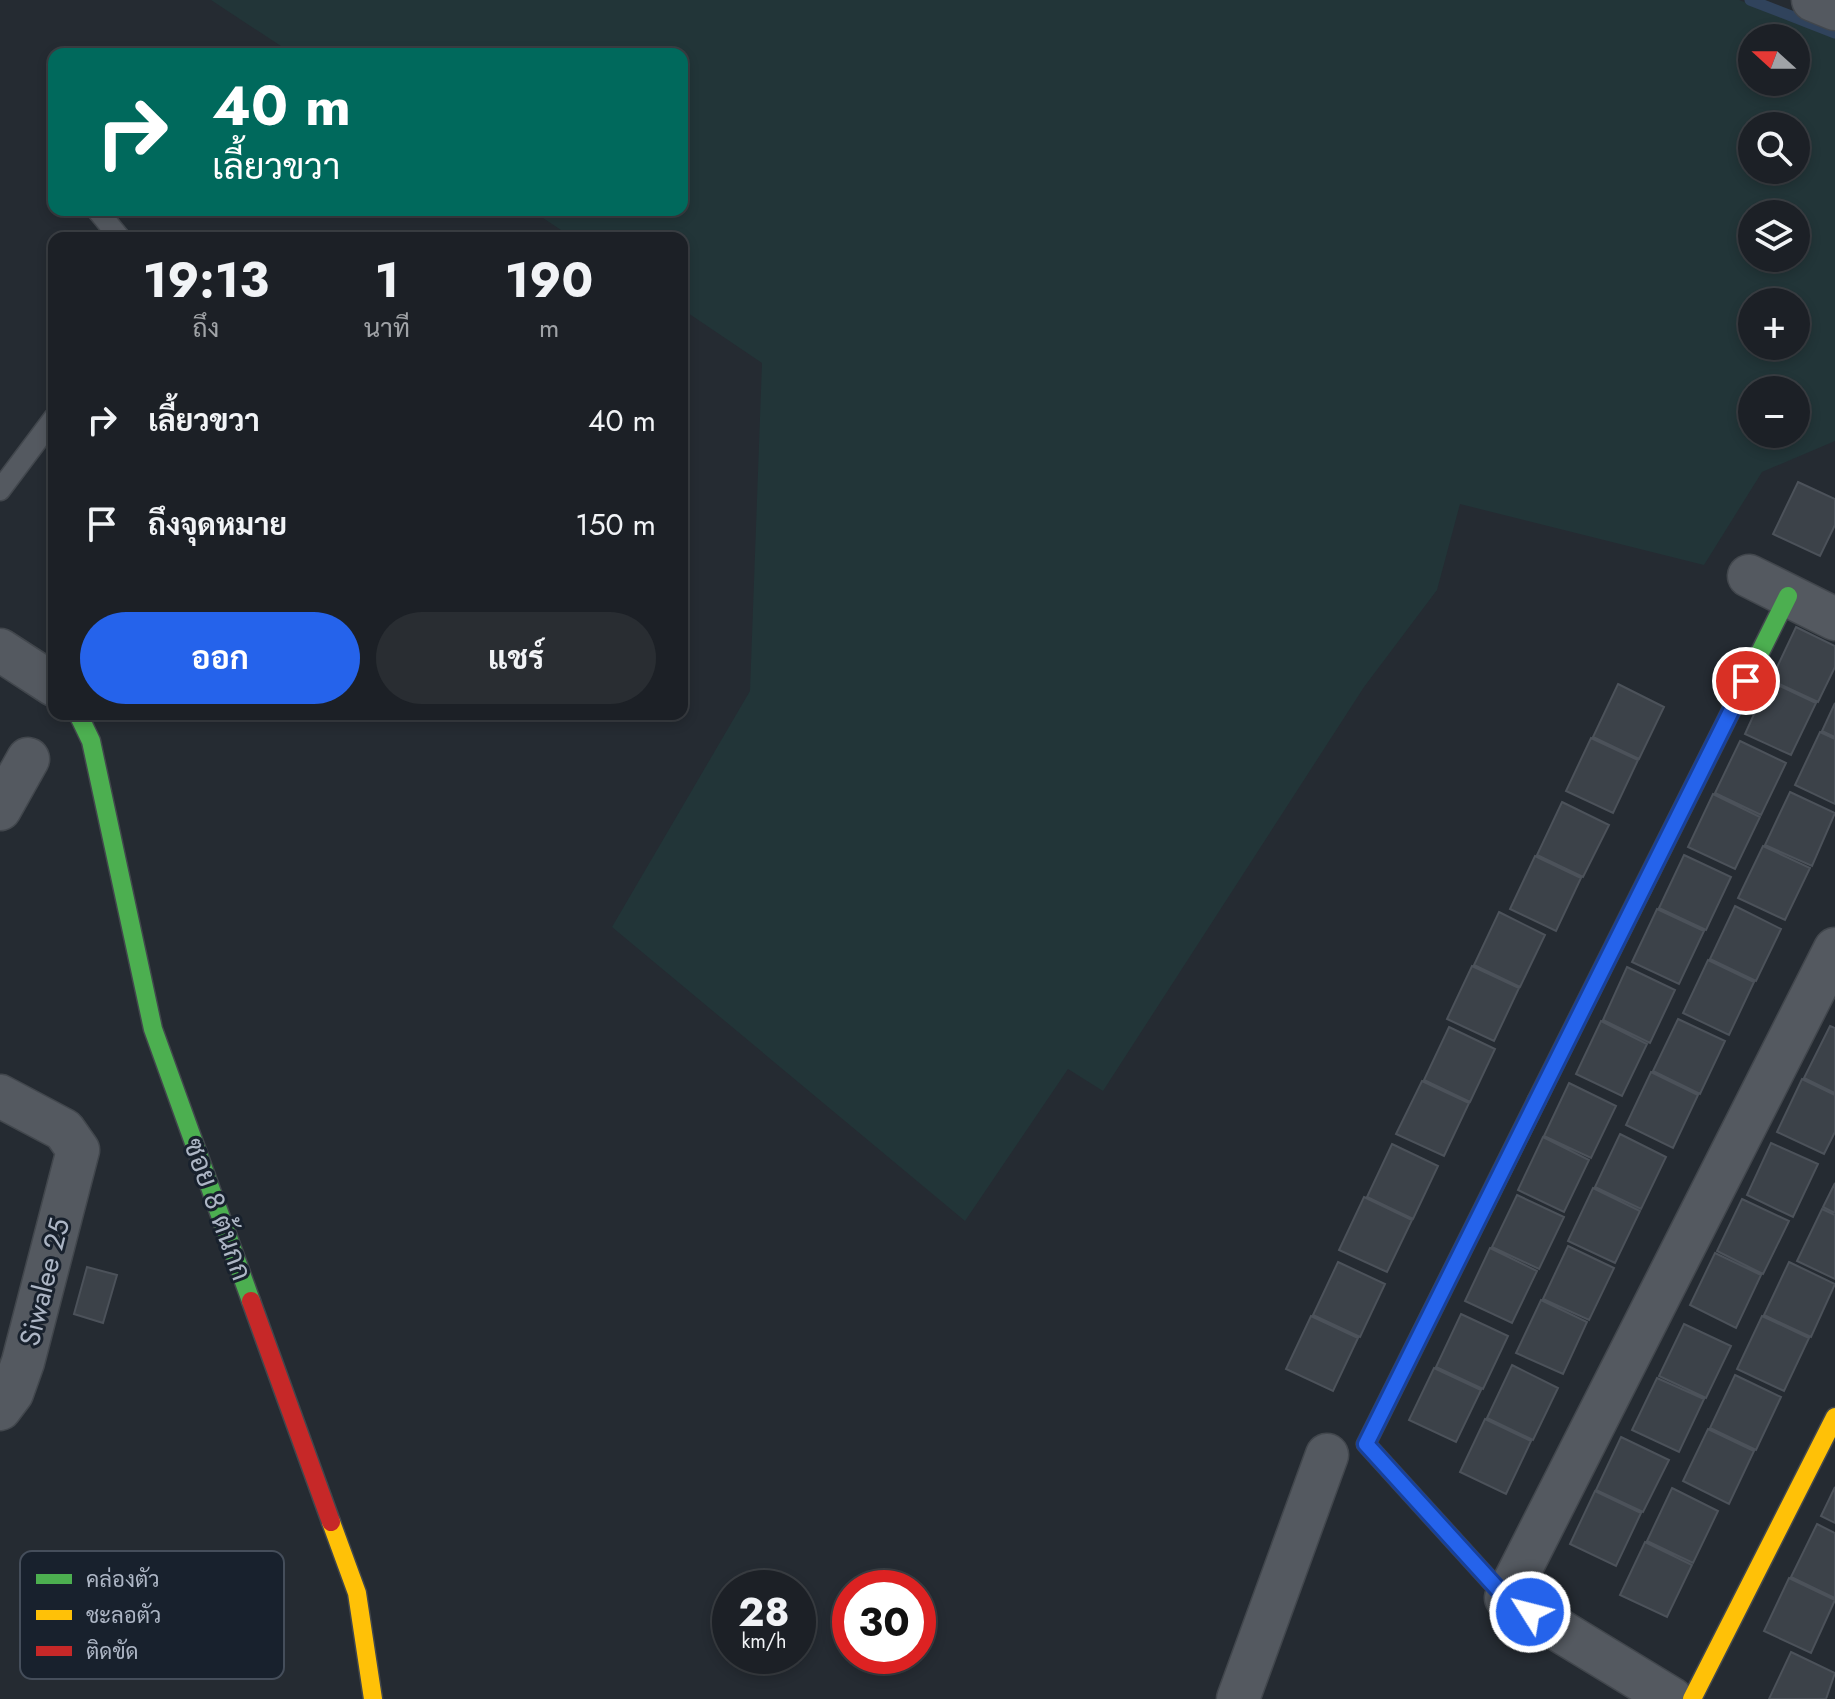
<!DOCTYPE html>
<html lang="th">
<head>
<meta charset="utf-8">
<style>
  :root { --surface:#1c2026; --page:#292d32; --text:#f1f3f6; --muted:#a0a3a7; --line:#3a3e43; --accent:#2563eb }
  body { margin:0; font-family:Jost,Sarabun,sans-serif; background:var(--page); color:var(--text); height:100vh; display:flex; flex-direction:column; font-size:30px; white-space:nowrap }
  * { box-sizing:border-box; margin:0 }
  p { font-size:26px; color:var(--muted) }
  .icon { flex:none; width:44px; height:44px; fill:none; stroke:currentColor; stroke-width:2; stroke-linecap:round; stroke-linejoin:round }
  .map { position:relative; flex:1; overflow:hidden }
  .sheet { position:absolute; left:48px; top:232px; width:640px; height:488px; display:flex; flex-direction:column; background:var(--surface); border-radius:16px; box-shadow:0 4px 12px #0003,0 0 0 2px var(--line) }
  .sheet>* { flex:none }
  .guide { position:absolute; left:48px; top:48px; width:640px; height:168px; border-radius:16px; box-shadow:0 4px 12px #0003,0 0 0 2px var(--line); background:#00695c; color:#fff; overflow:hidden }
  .needle { width:52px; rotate:291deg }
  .tools { position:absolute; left:1738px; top:24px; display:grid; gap:16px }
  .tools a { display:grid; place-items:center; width:72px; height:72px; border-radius:50%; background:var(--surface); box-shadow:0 4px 12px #0003,0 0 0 2px var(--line); font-size:40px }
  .speed { position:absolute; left:712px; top:1570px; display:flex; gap:16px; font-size:40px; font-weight:700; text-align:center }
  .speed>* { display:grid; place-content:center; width:104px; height:104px; border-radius:50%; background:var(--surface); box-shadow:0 4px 12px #0003,0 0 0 2px var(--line); line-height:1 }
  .speed small { font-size:20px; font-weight:400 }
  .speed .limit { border:12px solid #d22; background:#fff; color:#111 }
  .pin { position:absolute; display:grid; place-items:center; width:68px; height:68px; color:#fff; margin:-34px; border:4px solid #fff; border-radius:50%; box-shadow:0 2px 8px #0007 }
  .me { position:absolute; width:88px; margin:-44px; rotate:306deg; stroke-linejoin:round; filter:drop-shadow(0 0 6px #0008) }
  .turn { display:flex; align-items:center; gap:28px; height:168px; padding:0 32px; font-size:36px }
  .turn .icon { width:104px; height:104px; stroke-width:2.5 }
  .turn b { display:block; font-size:56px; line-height:68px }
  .eta { display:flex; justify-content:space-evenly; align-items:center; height:136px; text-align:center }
  .eta b { font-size:48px; font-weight:700; line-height:56px }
  .button { display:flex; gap:16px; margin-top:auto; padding:16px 32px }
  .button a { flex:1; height:92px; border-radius:48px; background:var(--accent); color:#fff; font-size:32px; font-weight:700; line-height:92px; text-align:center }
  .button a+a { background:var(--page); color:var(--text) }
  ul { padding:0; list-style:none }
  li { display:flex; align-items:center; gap:24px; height:104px; padding:0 32px }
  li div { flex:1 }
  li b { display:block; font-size:30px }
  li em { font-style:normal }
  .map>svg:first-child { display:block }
</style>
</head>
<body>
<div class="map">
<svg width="1835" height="1699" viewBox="0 0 1835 1699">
  <rect width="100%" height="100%" fill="#252b32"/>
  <path fill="#223538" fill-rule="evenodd" d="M211,0H1739L1835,36V441L1762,472L1704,565L1460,504L1437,590L1364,687L1103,1091L1068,1069L965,1221L612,927L750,691L762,363L682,309V238H573L531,210H682V54H293ZM1752,38H1796V82H1752ZM1796,126V170H1752V126ZM1796,214V258H1752V214ZM1752,302H1796V346H1752ZM1752,390H1796V434H1752Z"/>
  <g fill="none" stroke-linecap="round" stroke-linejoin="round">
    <path stroke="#30435c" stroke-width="11" d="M1750,0L1835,33"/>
  </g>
  <path fill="#3c4249" stroke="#4c525a" stroke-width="2" d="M1798,482L1835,499V525L1820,556L1773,534Z
    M1796,627L1835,646V667L1818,702L1771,680Z
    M1769,681L1816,703L1791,755L1745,734Z
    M1618,684L1664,707L1639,759L1593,737Z
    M1835,703V737L1822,731Z
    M1820,732L1835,739V804L1795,785Z
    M1591,738L1638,760L1613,813L1566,791Z
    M1740,741L1786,763L1761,815L1715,793Z
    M1790,792L1835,813L1812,866L1765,845Z
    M1713,794L1760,817L1735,869L1688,847Z
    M1562,802L1609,825L1583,877L1537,855Z
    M1763,846L1810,868L1785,920L1738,898Z
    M1684,855L1731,877L1706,930L1659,908Z
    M1535,856L1581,878L1556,931L1510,909Z
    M1735,906L1781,929L1756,981L1710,959Z
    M1657,909L1704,931L1679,984L1632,962Z
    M1499,912L1545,935L1520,987L1474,965Z
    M1708,960L1754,982L1729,1035L1683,1013Z
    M1472,966L1519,988L1494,1041L1447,1019Z
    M1627,967L1675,990L1650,1043L1603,1020Z
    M1678,1019L1725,1041L1700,1094L1653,1071Z
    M1601,1021L1647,1044L1622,1096L1576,1074Z
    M1830,1026L1835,1028V1093L1804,1078Z
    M1449,1027L1495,1049L1470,1102L1424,1080Z
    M1651,1072L1698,1095L1673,1148L1626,1125Z
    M1802,1079L1835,1095V1132L1824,1154L1777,1132Z
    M1422,1081L1469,1103L1444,1156L1396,1134Z
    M1569,1083L1616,1106L1591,1158L1544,1136Z
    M1620,1134L1666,1157L1641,1209L1595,1187Z
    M1543,1137L1589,1160L1564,1212L1518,1190Z
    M1771,1143L1818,1164L1793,1217L1747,1195Z
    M1392,1144L1438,1166L1413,1219L1367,1197Z
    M1835,1183V1213L1823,1207Z
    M1593,1188L1640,1211L1615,1263L1568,1241Z
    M1517,1195L1564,1217L1539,1269L1492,1247Z
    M1364,1197L1412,1220L1387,1272L1339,1250Z
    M1742,1199L1789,1221L1763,1274L1717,1251Z
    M1822,1209L1835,1215V1279L1797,1261Z
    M1568,1246L1614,1268L1589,1320L1543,1299Z
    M1490,1248L1537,1271L1512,1323L1465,1301Z
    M1715,1253L1761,1275L1736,1328L1690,1305Z
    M1338,1262L1385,1284L1360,1337L1313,1315Z
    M1789,1262L1835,1284L1811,1337L1764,1315Z
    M87,1267L117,1275L103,1323L74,1314Z
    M1541,1300L1587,1322L1563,1374L1516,1353Z
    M1461,1314L1508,1336L1483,1389L1436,1367Z
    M1311,1316L1358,1338L1333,1391L1286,1369Z
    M1762,1316L1809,1338L1784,1391L1737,1369Z
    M1684,1324L1731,1346L1706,1398L1659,1376Z
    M1512,1365L1558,1388L1533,1440L1487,1418Z
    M1434,1368L1481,1390L1456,1442L1409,1420Z
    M1735,1375L1781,1397L1756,1450L1710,1428Z
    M1657,1378L1704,1399L1679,1452L1632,1430Z
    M1485,1419L1531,1441L1506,1494L1460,1472Z
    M1708,1429L1754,1451L1729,1504L1683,1481Z
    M1621,1437L1669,1460L1643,1512L1596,1490Z
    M1835,1487V1523L1821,1516Z
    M1672,1488L1718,1511L1693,1563L1647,1541Z
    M1595,1491L1641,1513L1616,1566L1570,1544Z
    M1817,1524L1835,1533V1598L1791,1577Z
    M1645,1542L1692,1565L1667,1617L1620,1595Z
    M1789,1578L1835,1600L1811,1653L1764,1631Z
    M1791,1652L1835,1673L1826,1699H1769Z"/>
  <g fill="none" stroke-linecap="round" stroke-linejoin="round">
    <g stroke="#42474d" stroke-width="23">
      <path id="lane" d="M97,210L120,238
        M0,490L54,418"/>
    </g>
    <g stroke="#42474d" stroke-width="45">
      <path id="street" d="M1813,0L1835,9
        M1749,576L1835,619
        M0,650L54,685
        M0,809L28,759
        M0,1096L64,1130L78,1150L23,1362L12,1393L0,1409
        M1238,1699L1327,1455
        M1672,1699L1506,1598L1835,949"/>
    </g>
    <g stroke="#42474d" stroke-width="21">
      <path id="fast" d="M1732,709L1788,596
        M78,714L91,741L153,1029L251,1301
        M1506,1598L1366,1444L1537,1100"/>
    </g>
    <g stroke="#42474d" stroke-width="21">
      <path id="slow" d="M1537,1100L1732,709
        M331,1522L357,1593L373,1699
        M1692,1699L1835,1417"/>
    </g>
    <g stroke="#42474d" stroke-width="21">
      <path id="jam" d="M251,1301L331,1522"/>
    </g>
    <use href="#lane" stroke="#545960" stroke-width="20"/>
    <use href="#street" stroke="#545960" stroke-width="42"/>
    <use href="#fast" stroke="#4caf50" stroke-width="18"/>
    <use href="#slow" stroke="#ffc107" stroke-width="18"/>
    <use href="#jam" stroke="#c62828" stroke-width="18"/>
  </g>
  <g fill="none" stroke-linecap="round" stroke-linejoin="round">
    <g stroke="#184099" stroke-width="20">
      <path id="route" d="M1530,1612L1506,1598L1366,1444L1746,681"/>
    </g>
    <use href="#route" stroke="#2563eb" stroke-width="14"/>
  </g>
  <g text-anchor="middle" stroke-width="6" stroke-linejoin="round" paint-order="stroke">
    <g font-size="28" fill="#adb6c5" stroke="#18212d">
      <text transform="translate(218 1209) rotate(70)" y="10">ซอย 8 ต้นกก</text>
      <text transform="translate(44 1282) rotate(-76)" y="10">Siwalee 25</text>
    </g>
  </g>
  <rect x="20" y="1551" width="264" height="128" rx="12" fill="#18212d" stroke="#454e5b" stroke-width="2"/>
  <rect x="36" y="1574" width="36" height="10" fill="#4caf50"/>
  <rect x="36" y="1610" width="36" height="10" fill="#ffc107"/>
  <rect x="36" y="1646" width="36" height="10" fill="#c62828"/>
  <g font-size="22" fill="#adb6c5">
    <text x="86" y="1587">คล่องตัว</text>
    <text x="86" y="1623">ชะลอตัว</text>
    <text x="86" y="1659">ติดขัด</text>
  </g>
</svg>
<div class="tools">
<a><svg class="needle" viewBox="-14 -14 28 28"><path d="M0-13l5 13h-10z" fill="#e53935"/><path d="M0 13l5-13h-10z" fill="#a0a3a7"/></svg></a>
<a><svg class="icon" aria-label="search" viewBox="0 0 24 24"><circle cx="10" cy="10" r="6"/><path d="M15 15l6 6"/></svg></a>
<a><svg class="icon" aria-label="layers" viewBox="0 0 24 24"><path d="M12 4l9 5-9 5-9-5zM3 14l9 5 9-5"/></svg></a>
<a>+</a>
<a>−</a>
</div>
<div class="speed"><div>28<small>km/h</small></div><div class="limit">30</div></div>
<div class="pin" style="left:1746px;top:681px;background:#d93025"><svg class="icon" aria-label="arrive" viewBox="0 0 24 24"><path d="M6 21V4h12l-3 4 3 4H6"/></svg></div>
<svg class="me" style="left:1530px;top:1612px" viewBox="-20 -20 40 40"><circle r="17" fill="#2563eb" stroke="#fff" stroke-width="3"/><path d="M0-11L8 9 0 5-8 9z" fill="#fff"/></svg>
<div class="guide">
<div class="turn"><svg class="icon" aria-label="right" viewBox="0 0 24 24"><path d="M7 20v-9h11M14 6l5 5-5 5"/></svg><div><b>40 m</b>เลี้ยวขวา</div></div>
</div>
<section class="sheet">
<div class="eta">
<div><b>19:13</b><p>ถึง</p></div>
<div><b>1</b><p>นาที</p></div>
<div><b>190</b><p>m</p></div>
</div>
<ul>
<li><svg class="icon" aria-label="right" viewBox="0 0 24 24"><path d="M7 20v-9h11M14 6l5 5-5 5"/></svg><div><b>เลี้ยวขวา</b></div><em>40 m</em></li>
<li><svg class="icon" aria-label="arrive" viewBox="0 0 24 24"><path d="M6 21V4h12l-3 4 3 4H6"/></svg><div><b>ถึงจุดหมาย</b></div><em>150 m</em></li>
</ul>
<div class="button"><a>ออก</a><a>แชร์</a></div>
</section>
</div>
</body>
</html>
